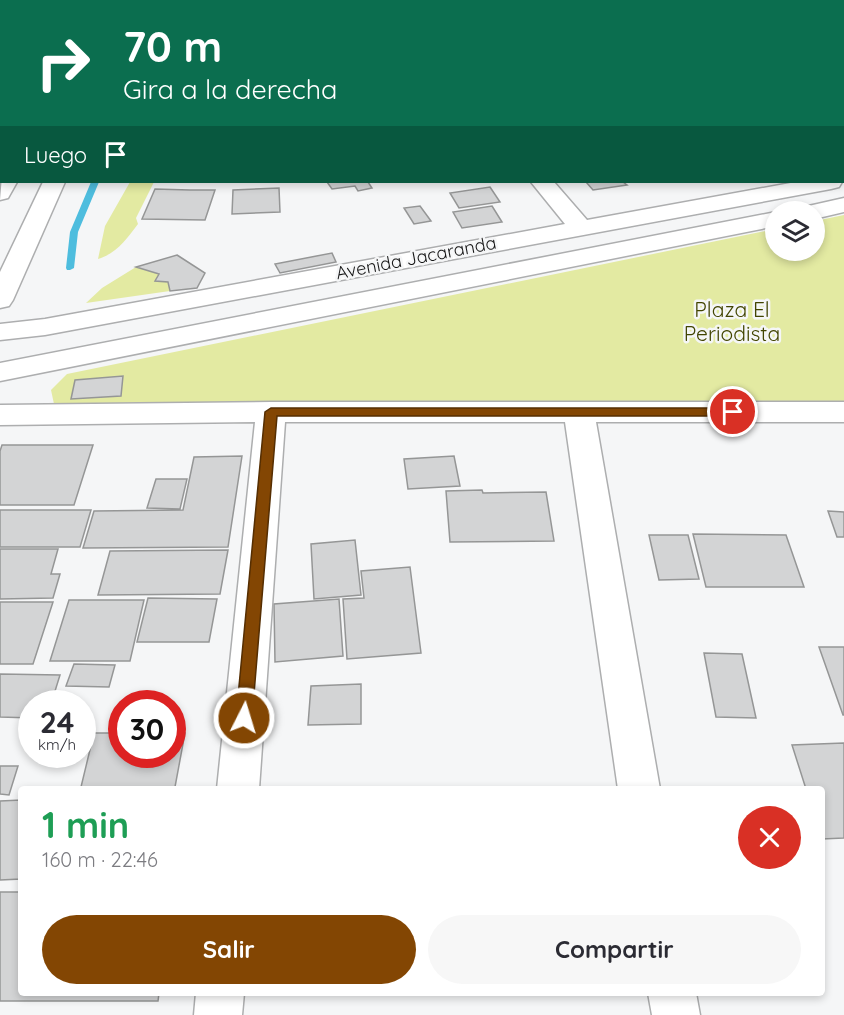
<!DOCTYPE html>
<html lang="es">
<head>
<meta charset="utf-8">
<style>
  :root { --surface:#fff; --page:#f7f7f7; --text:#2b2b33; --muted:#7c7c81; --accent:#834603 }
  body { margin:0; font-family:Quicksand,sans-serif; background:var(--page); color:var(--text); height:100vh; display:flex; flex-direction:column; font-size:22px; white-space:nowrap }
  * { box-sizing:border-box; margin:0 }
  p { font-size:20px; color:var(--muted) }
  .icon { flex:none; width:33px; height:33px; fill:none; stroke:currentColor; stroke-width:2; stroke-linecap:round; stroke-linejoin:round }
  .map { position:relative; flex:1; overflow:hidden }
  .drawer { position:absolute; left:18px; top:786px; width:807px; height:210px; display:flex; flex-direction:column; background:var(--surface); border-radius:6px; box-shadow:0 3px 9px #0003 }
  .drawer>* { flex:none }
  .hud { position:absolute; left:0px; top:0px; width:844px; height:183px; box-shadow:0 3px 9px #0003; background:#0b6e4f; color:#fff; overflow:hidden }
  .buttons { position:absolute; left:765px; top:201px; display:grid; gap:12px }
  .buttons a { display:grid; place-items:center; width:60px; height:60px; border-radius:50%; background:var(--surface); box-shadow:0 3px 9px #0003; font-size:30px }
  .speed { position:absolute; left:18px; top:690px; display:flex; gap:12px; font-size:30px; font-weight:700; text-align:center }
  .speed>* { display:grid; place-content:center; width:78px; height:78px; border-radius:50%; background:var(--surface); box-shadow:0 3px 9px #0003; line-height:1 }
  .speed small { font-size:15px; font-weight:400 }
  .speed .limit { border:9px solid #d22; background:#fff; color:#111 }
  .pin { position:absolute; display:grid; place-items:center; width:51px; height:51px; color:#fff; margin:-26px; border:3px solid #fff; border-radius:50%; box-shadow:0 2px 6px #0007 }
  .me { position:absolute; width:66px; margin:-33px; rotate:5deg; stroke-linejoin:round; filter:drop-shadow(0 0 4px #0008) }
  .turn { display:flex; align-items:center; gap:21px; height:126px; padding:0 24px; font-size:27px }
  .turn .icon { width:78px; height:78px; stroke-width:2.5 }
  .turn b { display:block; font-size:42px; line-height:51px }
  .then { display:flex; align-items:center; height:57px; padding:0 24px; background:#0003; gap:12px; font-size:22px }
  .round { display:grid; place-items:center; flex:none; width:63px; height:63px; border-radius:32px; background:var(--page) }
  .headline { display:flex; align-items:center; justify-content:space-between; height:102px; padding:0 24px }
  h1 { font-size:36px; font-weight:800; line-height:45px; color:#1e9e55 }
  .button { display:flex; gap:12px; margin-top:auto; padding:12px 24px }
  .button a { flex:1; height:69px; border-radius:36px; background:var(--accent); color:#fff; font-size:24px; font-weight:800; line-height:69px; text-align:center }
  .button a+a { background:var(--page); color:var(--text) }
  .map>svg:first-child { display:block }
</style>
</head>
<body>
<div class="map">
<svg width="844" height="1015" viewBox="0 0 844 1015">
  <rect width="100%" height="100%" fill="#f5f6f7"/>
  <path fill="#e3eaa2" d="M130,182H154L136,218L138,224C126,240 117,253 98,259L105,226Z
    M844,215V404H54L51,390L67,374L775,229L776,250H814L815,221Z
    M136,267L159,274L156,281L168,282L170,291L86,303L102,288Z"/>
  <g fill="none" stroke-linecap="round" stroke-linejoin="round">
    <path fill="#4ebdde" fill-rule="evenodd" d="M91,182H99L78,232L74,268L70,270H67L66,268L70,232Z"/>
  </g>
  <path fill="#d3d4d5" stroke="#959696" stroke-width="1.5" d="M327,182H368L372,188L358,191L355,186L332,189Z
    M586,182H623L627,185L593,190Z
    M490,187L500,202L459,208L450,193Z
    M279,188L280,212L232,214L233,190Z
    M155,189L190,190H215L205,220L142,219Z
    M420,206L431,221L414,224L404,208Z
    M492,206L502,222L462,228L453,212Z
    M332,253L336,262L280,273L275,264Z
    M177,255L205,273L197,288L170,291L168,282L155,281L159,274L136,267Z
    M123,376L121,396L71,399L75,380Z
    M2,445H93L74,505H0V451Z
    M242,456L228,547L83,548L94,511L183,510L194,457Z
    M454,456L460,486L408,489L404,459Z
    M156,479H187L180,509L147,508Z
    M482,490L483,493L546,492L554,541L450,542L446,491Z
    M0,510H91L80,547H0Z
    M828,511L844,512V537H837Z
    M693,534L786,535L804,587H706Z
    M649,535H688L699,579L659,580Z
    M355,540L361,595L314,599L311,544Z
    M0,549H58L51,574H60L53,598L0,599Z
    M228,550L220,594L98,595L110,551Z
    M410,567L421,653L347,659L343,599L364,598L361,571Z
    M148,598L217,599L209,642H137Z
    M339,599L343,656L275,662L274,604Z
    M69,600H144L130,661H50Z
    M0,602H53L33,664H0Z
    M819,647H844V715H843Z
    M704,653L742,654L756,718L716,717Z
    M74,664L115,665L109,687L66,686Z
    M0,674L60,675L51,704H32V718L0,717Z
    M361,684V724L308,725L311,686Z
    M94,733H122V754H172V733H185L175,787H81Z
    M844,743V838L822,839V789H806L792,745Z
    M0,766H18L9,795L0,794Z
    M21,800V879L0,880V801Z
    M0,892H21V993H159L158,1001H0Z"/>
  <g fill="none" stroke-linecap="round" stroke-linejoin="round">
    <g stroke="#adaeaf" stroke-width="3">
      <path id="street" d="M23,0H52L22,2Z
        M707,0H736L706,2Z
        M0,7H2V17H0Z
        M843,79H844V91H843Z
        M531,182H554L587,220L796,182H842L839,187L831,189L45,335L0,340V324L45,319L565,224Z
        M844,198V212L814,219V212H800L804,207Z
        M776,212V226L0,381V363Z
        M271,402H844V422H596L660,789H618L565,422H285L259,789H217L255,422L0,425V405Z
        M196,993H244L242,1015H194Z
        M648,993H696L700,1015H652Z"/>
    </g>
    <g stroke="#adaeaf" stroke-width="3">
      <path id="primary" d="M96,0H114L96,2Z
        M138,0H156L138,2Z
        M2,176V182H17L8,198L0,200Z
        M43,182H65L13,300L9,306L0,308V272Z"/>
    </g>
    <use href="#street" fill="#fff" fill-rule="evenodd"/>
    <use href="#primary" fill="#fff" fill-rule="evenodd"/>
  </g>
  <path fill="#834603" stroke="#552e02" stroke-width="1.5" d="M271,408H733L740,412L733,416H277L252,718L250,723L244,725L238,723L236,718L265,412Z"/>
  <g text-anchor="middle" stroke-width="5" stroke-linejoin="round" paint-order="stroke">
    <g font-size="18" fill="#141414" stroke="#f5f6f7">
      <text transform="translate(416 258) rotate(-11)" y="6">Avenida Jacaranda</text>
    </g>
    <g font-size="21" fill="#424500" stroke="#f5f6f7">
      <text x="732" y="317">Plaza El<tspan x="732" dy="24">Periodista</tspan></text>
    </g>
  </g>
</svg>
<div class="buttons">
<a><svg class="icon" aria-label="layers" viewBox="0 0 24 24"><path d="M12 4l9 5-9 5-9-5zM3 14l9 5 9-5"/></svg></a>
</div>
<div class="speed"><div>24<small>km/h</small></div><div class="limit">30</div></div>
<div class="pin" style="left:733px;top:412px;background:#d93025"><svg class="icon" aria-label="arrive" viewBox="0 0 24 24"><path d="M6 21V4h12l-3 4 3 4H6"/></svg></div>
<svg class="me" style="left:244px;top:718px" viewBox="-20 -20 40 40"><circle r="17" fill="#834603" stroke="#fff" stroke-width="3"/><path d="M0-11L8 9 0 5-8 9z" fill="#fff"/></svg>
<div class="hud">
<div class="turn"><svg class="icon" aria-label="right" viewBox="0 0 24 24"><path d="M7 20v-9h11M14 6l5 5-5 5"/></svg><div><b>70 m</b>Gira a la derecha</div></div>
<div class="then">Luego<svg class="icon" aria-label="arrive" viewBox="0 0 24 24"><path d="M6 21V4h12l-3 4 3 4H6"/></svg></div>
</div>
<section class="drawer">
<div class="headline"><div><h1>1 min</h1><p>160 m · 22:46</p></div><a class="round" style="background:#d93025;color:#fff"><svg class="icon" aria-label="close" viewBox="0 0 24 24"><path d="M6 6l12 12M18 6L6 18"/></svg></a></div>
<div class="button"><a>Salir</a><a>Compartir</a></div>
</section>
</div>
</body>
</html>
